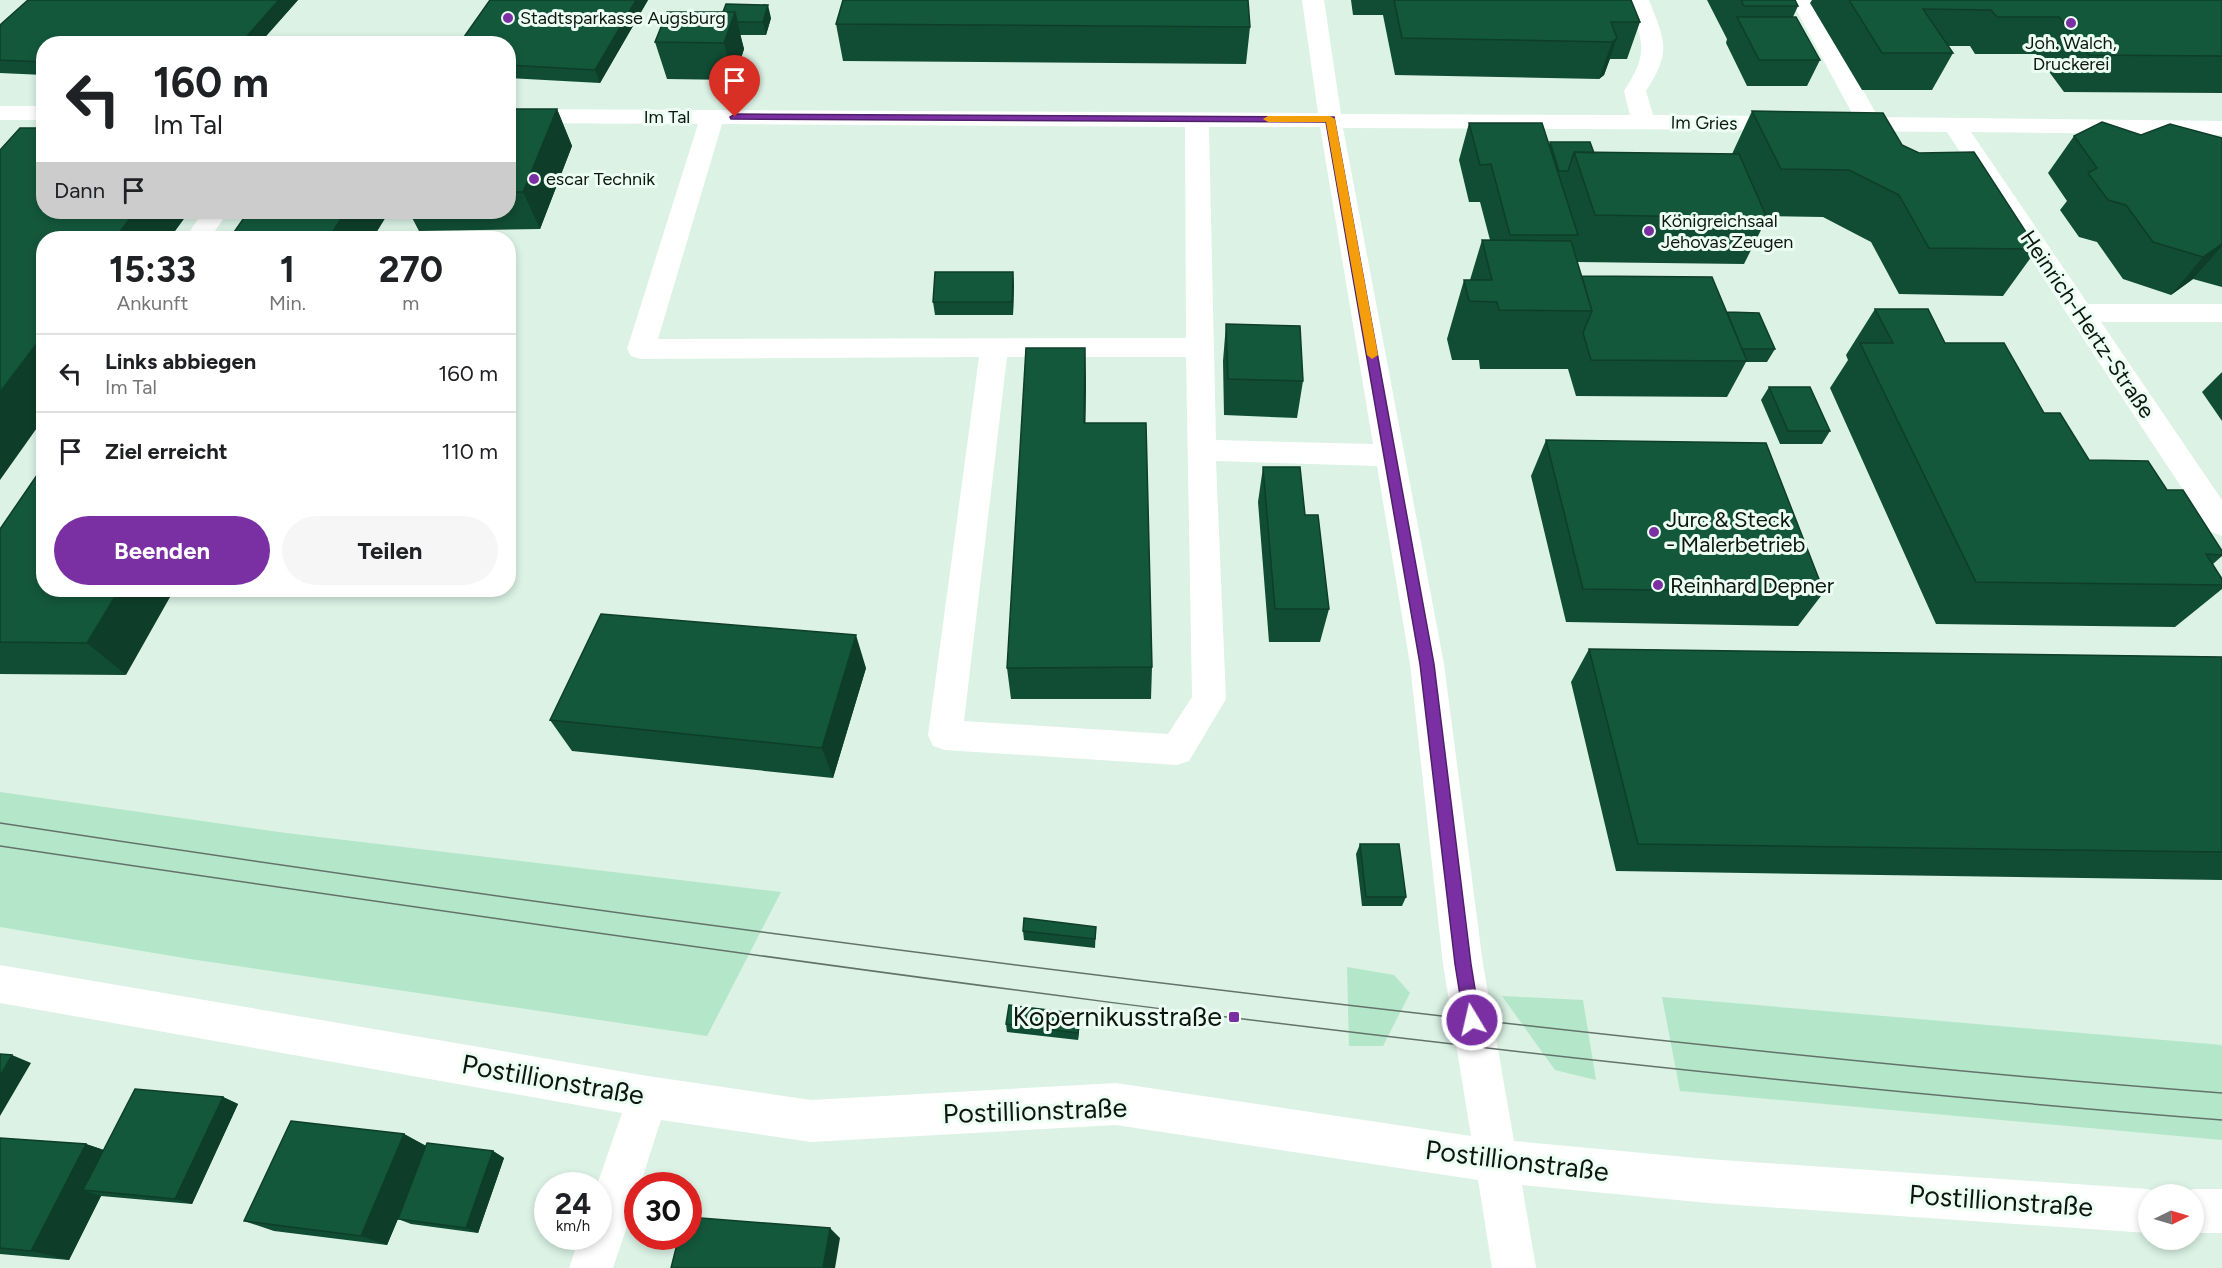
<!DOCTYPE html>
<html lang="de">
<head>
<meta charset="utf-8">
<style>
  :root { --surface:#fff; --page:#f6f6f6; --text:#202124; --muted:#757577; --line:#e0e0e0; --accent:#7a30a3 }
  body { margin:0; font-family:Figtree,sans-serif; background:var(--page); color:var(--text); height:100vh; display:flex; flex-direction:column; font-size:22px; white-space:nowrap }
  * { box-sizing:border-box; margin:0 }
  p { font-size:20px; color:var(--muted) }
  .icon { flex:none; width:33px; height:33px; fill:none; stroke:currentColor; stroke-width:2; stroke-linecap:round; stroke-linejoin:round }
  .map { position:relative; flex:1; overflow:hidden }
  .side { position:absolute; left:36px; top:231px; width:480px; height:366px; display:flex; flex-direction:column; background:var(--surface); border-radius:24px; box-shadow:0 3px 9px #0003 }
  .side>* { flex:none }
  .hud { position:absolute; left:36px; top:36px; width:480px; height:183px; border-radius:24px; box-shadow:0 3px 9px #0003; background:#fff; color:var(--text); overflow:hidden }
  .needle { width:39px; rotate:85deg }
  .buttons { position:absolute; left:2138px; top:1184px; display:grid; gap:12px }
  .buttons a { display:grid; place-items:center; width:66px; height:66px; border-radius:50%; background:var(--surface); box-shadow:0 3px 9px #0003; font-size:30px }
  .speed { position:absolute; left:534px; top:1172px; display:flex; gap:12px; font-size:30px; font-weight:700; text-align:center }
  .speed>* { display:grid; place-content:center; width:78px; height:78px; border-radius:50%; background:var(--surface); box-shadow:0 3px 9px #0003; line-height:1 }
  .speed small { font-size:15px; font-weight:400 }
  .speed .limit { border:9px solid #d22; background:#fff; color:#111 }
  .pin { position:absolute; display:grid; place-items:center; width:51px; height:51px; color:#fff; margin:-62px -26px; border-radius:50% 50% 50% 0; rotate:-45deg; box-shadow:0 0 6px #0007 }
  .pin .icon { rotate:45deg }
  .me { position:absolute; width:66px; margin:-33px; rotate:351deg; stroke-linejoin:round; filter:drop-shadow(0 0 4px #0008) }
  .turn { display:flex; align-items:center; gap:21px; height:126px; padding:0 18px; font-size:27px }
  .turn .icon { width:78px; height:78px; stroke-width:2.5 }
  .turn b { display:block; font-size:42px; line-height:51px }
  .then { display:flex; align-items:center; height:57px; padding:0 18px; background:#0003; gap:12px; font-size:22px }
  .eta { display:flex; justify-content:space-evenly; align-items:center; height:102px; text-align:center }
  .eta b { font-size:36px; font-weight:700; line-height:42px }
  .cta { display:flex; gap:12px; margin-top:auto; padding:12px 18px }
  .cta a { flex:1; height:69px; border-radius:36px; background:var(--accent); color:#fff; font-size:24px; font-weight:700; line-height:69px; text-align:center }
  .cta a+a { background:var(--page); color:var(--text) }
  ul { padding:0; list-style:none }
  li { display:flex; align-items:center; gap:18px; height:78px; padding:0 18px; border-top:2px solid var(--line) }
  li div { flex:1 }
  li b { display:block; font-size:22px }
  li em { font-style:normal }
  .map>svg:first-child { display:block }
</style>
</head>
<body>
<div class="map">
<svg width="2222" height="1268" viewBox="0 0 2222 1268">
  <rect width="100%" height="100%" fill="#dbf2e5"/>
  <path fill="#b4e6ca" d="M0,792L286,833L781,892L707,1036L190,959L0,927Z
    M1347,967L1394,975L1410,993L1383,1046H1349Z
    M1502,996L1583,1000L1596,1080L1555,1070Z
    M1662,997L2222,1045V1140L1680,1091Z"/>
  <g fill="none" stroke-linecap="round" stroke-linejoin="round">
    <path fill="#fff" fill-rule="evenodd" d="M1302,0H1324L1341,114L1630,115L1624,91C1650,51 1643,42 1627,0H1649C1665,41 1672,51 1646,91L1653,115L1791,116L1799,118L1803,123L1799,128L1791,130L1343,128L1444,664L1483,964L1514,1141L1708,1159L2148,1189L2160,1194H2148V1233L1708,1203L1522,1185L1536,1268H1492L1478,1180L1116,1125L811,1142L661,1120L640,1185H638V1194L613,1268H569L580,1236H598L597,1185L622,1113L0,1003V965L648,1076L811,1100L1116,1083L1471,1136L1443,964L1410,664L1377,466L1216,461L1226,699L1189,761L1177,765L945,750L933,746L928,735L979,357L641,359L631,356L627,349L698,124L508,123V109L1318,113ZM722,124L1185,127L1186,338L658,339ZM1209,127H1320L1373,444L1216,440ZM1007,357H1186L1192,697L1168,734L964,721Z
      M1791,0H1813L1878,117L2222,121V135L1971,132L2088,304H2222V322H2101L2222,500V536L2211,532L1947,132L1845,131L1837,129L1833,124L1837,119L1854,117Z
      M0,106H44V120H0Z
      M203,212H228L210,238H185Z
      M2193,1189H2222V1233H2193V1194H2181Z"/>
    <path stroke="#64726a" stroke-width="1.5" d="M0,823C471,895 943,959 1416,1013C1684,1044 1953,1073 2222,1093
      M0,846C738,956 1478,1061 2222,1120"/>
  </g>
  <path fill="#114c34" d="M28,0H298L259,44H44V75L0,73V25Z
    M490,0H648L600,83L508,78V44Z
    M1351,0H1631L1640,22L1627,59H1610L1604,75L1599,79L1395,75L1383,15H1353Z
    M1707,0H1796L1795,1L1798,6L1793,17L1820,60L1807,86H1747L1726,43L1727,39Z
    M1812,0H2222V93L2064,92L2036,54H1975L1970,46H1948L1953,53L1932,90H1862L1810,3Z
    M667,12L771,18L766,35H740L744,49L734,80L667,79L655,42Z
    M836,24L1250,27L1246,64L843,61Z
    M508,109H557L572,146L540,229L419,231L409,212H508Z
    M1752,111L1902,145L2037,249L2003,296L1899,294L1871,242L1823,217L1767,216V218L1744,264L1577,262L1582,276L1727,312L1775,349L1767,362H1746L1727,397L1576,396L1568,369H1480L1479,360H1452L1447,339L1464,280H1470L1482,240H1490L1480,202H1469L1459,160L1469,123L1549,145L1550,142L1594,153L1732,154Z
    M2141,135L2222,138V287L2193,279L2171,295L2123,279L2097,242L2079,237L2060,210L2067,201L2048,173L2074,136Z
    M1013,272L1014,285L1013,315H935L933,302Z
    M1875,309L1945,343L2044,413L2089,460L2167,490L2222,551V556L2213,564L2222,579V589L2175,627L1936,624L1830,388L1848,360L1846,355Z
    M1226,324L1303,381L1297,418L1224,415L1223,361Z
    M1085,348L1086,384L1085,423L1152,667L1151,699H1011L1007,668Z
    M2222,372V421L2202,392Z
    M1769,387L1830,431L1822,444H1780L1761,400Z
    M1546,440L1824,592L1798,626L1566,622L1531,476Z
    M1263,467L1305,515L1329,609L1320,642H1269L1258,502Z
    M0,529L126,675L0,674Z
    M1589,649L2222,657V880L1616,871L1571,682Z
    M866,668L833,778L572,751L550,720Z
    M1360,844L1406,897L1402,906H1362L1356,854Z
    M1096,927L1095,948L1024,940L1023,931Z
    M1080,1014V1022L1078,1040L1007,1032L1006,1024Z
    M223,1097L238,1104L192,1204L101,1196L69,1260L0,1254V1138L86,1144L104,1150Z
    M404,1134L426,1146L493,1151L504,1158L478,1233L411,1224L398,1219L387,1245L274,1231L244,1221Z"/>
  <path fill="#0e3e2a" d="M279,0H298L259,44H240Z
    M636,0H648L600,83L595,70Z
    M768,5L771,18L766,35L763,22Z
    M735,12L744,49L734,80L724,43Z
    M1617,38L1604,75L1599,79L1612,42Z
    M557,109L572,146L540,229L523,192Z
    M135,212H189L170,238H115Z
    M345,212H389L373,238H329Z
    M2222,244V246L2193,279L2171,295L2203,257Z
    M1013,272L1014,285L1013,315L1012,302Z
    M44,334V418L0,480V392Z
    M1085,348L1086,384L1085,459L1084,423Z
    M119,590H174L126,675L87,643Z
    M856,635L866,668L833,778L822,748Z
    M1080,1014V1022L1078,1040V1033Z
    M12,1055L31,1063L0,1116V1076Z
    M223,1097L238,1104L192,1204L175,1199Z
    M404,1134L428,1147L387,1245L361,1236Z
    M86,1144L121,1156L83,1190L101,1196L69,1260L31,1251Z
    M493,1151L504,1158L478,1233L466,1228Z
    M830,1228L840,1238L835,1268H823Z"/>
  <path fill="#14583c" stroke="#0e3e2a" stroke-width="1.5" d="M28,0H279L240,44H44V62L0,60V25Z
    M490,0H636L595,70L508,65V44H459Z
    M843,0H1248L1250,27L836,24Z
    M1394,0H1631L1640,22H1611L1617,38L1612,42L1402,38Z
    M1741,0H1795L1798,6H1744Z
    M1849,0H2222V56L2089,55L2059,17H1997L1991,10L1923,9L1953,53H1882Z
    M726,4L768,5L763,22H737L735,12H723Z
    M667,12H735L724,43L655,42Z
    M1737,17H1796L1820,60H1759Z
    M508,109H557L523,192H508Z
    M1752,111L1883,113L1902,145L1919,153L1974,152L2037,249L1929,248L1899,195L1849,170L1781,169Z
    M2102,122L2141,135L2170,124L2222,138V244L2203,257L2153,242L2126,205L2108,200L2088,173L2097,168L2074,136Z
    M1469,123H1542L1578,235H1510L1491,164L1480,165Z
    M20,128H44V212H135L115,238H44V334L0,392V150Z
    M1550,142H1590L1594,153L1574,152L1568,171H1559Z
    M1574,152L1739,154L1767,218L1595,215Z
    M248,212H345L329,238H230Z
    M374,234L484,237V238H371Z
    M1482,240L1571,241L1592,311L1499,310L1497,302L1469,301L1464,280H1492Z
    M935,272H1013L1012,302H933Z
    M1582,276L1712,277L1747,361L1591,360L1583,333L1592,311Z
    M1875,309H1928L1945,343H2004L2044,413H2060L2089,460L2148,461L2167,490H2183L2222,551V555L2206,554L2222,579V585L1976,582L1860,343H1893Z
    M1727,312L1759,313L1775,349H1742Z
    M1226,324L1300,326L1303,381L1228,379Z
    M1026,348H1085L1084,423H1146L1152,667L1007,668Z
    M1769,387H1810L1830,431H1788Z
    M1546,440L1766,443L1824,592L1583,589Z
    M44,465V590H119L87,643L0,642V529Z
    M1263,467H1300L1305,515H1318L1329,609H1275Z
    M601,614L856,635L822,748L550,720Z
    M1589,649L2222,657V852L1638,844Z
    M1360,844H1399L1406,897H1366Z
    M1024,918L1096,927L1095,939L1023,931Z
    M1009,1005L1080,1014L1078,1033L1006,1024Z
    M0,1054L12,1055L0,1076Z
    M135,1089L223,1097L175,1199L83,1190Z
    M291,1121L404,1134L361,1236L244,1221Z
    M0,1138L86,1144L31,1251L0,1248Z
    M427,1143L493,1151L466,1228L398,1219Z
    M688,1217L830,1228L823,1268H671L679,1236H688Z"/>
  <path fill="#7a30a3" stroke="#4f1f6a" stroke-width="1.5" d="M735,114L1334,117L1434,664L1471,964L1480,1020L1478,1026L1472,1028L1466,1026L1464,1020L1455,964L1420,664L1326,122L731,119L730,117Z"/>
  <path fill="#f59e0b" d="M1330,116L1335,119L1378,355L1372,359L1367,355L1326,122H1268L1263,119L1268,116Z"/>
  <g fill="#7a30a3" stroke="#ecfef4" stroke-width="2">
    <circle cx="508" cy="18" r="6"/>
    <circle cx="2071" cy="23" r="6"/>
    <circle cx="534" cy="179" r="6"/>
    <circle cx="1649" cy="231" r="6"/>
    <circle cx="1654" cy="532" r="6"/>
    <circle cx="1658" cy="585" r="6"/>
    <rect x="1228" y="1011" width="12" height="12" rx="3"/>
  </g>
  <g text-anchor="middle" stroke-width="6" stroke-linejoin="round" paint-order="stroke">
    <g font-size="18" fill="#0e1612" stroke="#ecfef4" text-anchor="start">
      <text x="520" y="24">Stadtsparkasse Augsburg</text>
      <text x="2071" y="49" text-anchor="middle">Joh. Walch,<tspan x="2071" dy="21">Druckerei</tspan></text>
      <text x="546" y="185">escar Technik</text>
      <text x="1661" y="227">Königreichsaal<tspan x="1661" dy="21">Jehovas Zeugen</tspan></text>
    </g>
    <g font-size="18" fill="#0e1612" stroke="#ecfef4">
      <text x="667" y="123">Im Tal</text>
      <text transform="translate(1704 123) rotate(1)" y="6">Im Gries</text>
    </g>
    <g font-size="22" fill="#0e1612" stroke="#ecfef4">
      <text transform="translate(2088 324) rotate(56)" y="8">Heinrich-Hertz-Straße</text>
    </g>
    <g font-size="22" fill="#0e1612" stroke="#ecfef4" text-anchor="start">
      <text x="1666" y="527">Jurc &amp; Steck<tspan x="1666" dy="25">- Malerbetrieb</tspan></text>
      <text x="1670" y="593">Reinhard Depner</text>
    </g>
    <g font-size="27" fill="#0e1612" stroke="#ecfef4" text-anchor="end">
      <text x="1222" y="1026">Kopernikusstraße</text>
    </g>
    <g font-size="27" fill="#0e1612" stroke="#ecfef4">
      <text transform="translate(553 1080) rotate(10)" y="9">Postillionstraße</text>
      <text transform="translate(1035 1111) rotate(-2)" y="9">Postillionstraße</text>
      <text transform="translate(1517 1161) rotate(7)" y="9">Postillionstraße</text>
      <text transform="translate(2001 1201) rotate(4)" y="9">Postillionstraße</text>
    </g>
  </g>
</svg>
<div class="buttons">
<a><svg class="needle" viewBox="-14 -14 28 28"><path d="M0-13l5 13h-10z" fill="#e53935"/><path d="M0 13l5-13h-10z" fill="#757577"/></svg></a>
</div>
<div class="speed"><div>24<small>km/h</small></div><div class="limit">30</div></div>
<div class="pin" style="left:735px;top:117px;background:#d93025"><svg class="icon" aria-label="arrive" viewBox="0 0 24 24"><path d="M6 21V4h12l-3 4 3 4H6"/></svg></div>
<svg class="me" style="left:1472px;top:1020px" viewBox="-20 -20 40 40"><circle r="17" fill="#7a30a3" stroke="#fff" stroke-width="3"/><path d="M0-11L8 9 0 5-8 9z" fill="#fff"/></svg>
<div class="hud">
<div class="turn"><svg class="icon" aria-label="left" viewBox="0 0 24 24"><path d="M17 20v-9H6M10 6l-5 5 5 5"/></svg><div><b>160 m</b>Im Tal</div></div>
<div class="then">Dann<svg class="icon" aria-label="arrive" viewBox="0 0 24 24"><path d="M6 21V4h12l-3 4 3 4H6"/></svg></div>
</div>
<section class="side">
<div class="eta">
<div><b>15:33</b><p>Ankunft</p></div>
<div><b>1</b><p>Min.</p></div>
<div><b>270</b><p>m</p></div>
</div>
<ul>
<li><svg class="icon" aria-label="left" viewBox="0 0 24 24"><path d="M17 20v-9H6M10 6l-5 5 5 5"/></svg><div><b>Links abbiegen</b><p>Im Tal</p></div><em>160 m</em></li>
<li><svg class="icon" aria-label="arrive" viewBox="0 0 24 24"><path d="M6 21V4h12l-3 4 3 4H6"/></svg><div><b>Ziel erreicht</b></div><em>110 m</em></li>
</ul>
<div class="cta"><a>Beenden</a><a>Teilen</a></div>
</section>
</div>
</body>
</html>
